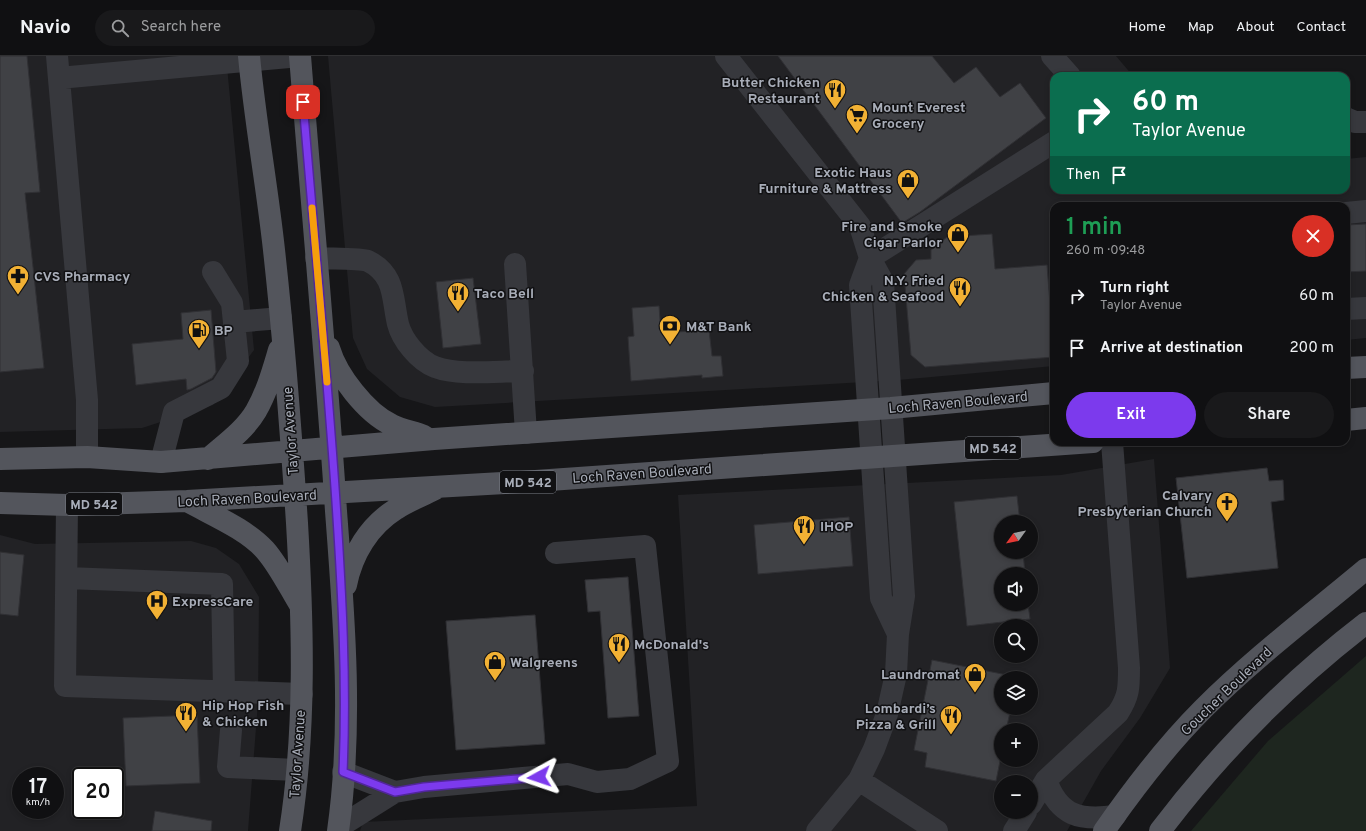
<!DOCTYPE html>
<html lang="en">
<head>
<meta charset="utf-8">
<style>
  :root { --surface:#101012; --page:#19191b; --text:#f1f3f6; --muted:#9c9d9f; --line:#303032; --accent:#7c3aed }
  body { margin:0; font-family:Overpass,sans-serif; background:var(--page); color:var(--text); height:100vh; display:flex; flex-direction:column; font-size:15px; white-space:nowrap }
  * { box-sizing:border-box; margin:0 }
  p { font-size:13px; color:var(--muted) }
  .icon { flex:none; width:22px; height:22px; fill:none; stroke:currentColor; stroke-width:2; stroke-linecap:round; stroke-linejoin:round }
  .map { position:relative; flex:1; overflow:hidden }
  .panel { position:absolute; left:1050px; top:146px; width:300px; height:244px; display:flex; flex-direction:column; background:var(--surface); border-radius:12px; box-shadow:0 2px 6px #0003,0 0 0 1px var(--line) }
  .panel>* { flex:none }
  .banner { position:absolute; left:1050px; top:16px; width:300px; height:122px; border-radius:12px; box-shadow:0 2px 6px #0003,0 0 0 1px var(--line); background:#0b6e4f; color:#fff; overflow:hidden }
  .needle { width:26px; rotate:237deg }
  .controls { position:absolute; left:994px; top:459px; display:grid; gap:8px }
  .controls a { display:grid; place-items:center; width:44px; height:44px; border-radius:50%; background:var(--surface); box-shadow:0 2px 6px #0003,0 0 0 1px var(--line); font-size:20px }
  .speed { position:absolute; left:12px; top:711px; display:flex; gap:8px; font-size:20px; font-weight:700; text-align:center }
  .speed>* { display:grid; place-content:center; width:52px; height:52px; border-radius:50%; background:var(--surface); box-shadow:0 2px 6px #0003,0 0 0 1px var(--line); line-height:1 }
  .speed small { font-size:10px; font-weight:400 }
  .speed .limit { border:2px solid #111; border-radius:6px; background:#fff; color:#111 }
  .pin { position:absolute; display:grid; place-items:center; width:34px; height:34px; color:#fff; margin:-17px; border-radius:8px; box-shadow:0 2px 6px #0006 }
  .me { position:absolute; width:44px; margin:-22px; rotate:265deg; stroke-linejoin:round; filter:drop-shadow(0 0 3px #0008) }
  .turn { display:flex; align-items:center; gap:14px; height:84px; padding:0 16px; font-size:18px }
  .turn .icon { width:52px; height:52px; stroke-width:2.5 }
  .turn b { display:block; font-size:28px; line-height:34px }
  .then { display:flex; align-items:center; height:38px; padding:0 16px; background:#0003; gap:8px; font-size:15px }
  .round { display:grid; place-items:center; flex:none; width:42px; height:42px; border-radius:21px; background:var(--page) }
  .summary { display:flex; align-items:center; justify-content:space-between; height:68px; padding:0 16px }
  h1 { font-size:24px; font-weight:600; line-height:30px; color:#1e9e55 }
  .primary-button { display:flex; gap:8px; margin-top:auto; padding:8px 16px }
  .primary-button a { flex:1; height:46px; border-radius:24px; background:var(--accent); color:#fff; font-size:16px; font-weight:600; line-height:46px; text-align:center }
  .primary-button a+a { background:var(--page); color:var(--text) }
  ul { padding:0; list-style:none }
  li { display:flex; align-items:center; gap:12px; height:52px; padding:0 16px }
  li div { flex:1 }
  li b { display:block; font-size:15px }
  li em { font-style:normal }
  header { display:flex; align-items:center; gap:24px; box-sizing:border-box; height:56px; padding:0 20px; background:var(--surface); border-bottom:1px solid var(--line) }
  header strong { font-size:19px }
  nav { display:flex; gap:22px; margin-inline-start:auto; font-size:14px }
  .search { width:280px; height:36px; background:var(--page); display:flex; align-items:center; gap:10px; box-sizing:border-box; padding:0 14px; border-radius:22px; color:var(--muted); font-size:15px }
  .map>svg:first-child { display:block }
</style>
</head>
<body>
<header>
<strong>Navio</strong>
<div class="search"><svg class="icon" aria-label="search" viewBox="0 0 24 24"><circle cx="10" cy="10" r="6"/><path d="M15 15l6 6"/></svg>Search here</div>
<nav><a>Home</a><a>Map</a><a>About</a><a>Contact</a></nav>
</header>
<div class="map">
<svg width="1366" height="775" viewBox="0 0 1366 775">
  <rect width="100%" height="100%" fill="#161618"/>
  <path fill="#222225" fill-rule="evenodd" d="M0,0H226L254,294L213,349L142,372L0,376Z
    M328,0H1116L1133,20H1054V134H1346V103L1366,101V282L1346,284V150H1054V310L898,324L435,351L400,341L367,313L353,282Z
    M1154,403L1170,612L1140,662L1101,715L1067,775H360L363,766L697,750L678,439L1061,419ZM1001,466H1031V496H1001ZM1001,518H1031V548H1001ZM1001,570H1031V600H1001ZM1001,622H1031V652H1001ZM1001,674H1031V704H1001ZM1001,726H1031V756H1001Z
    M0,479L35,488L191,485L216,492L239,508L259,541L258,646L248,775H0ZM21,720H55V754H21ZM81,720H115V754H81Z"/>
  <path fill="#1e261f" d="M1366,600V775H1191L1268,685Z"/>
  <path fill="#404145" stroke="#303034" d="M0,0H27L40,136L25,137L44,312L0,316Z
    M778,0H932L954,27L976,11L1000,41L1020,27L1046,62L920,156L902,167Z
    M1366,168V215L1346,216V169Z
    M992,178L995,213L1047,209L1054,301L925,311L911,299L904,218L916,204L931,203V194L947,181Z
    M473,222L481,288L443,292L436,226Z
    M659,250L661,277L709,274L712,300H721L723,320L702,322V319L631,325L628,281L634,280L632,252Z
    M211,254L216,316L212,322L191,333L187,334L186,323L136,329L132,288L183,283L181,257Z
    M1267,412L1269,425L1283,424L1284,444L1271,446L1278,512L1187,522L1176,422Z
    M1017,440L1020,466H1001V496H1023L1025,518H1001V548H1028L1030,563L967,570L954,446Z
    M849,461L853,510L758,518L754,469Z
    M0,496L24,499L18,560L0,558Z
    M628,521L639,660L608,662L600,555L588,556L585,524Z
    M535,559L545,688L456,694L446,565Z
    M932,604L1017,621L1001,622V652H1011L1006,674H1001V700L996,725L925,711L927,697L914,694Z
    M197,659L200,727L126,730L123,662Z
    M155,755L212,765L211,775H152Z"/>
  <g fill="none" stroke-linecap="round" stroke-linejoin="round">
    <path stroke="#37383d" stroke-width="22" d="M57,0L87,344V401
      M726,0L860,170L870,202L883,226L904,540L898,578L896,618L887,658L874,693L859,724L817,775
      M1052,0L1070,20
      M59,22L300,0
      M1346,62L1355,66H1366
      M1346,157L1366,155
      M316,202C327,203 360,202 368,205C396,219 392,243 398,268C402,284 419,305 435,311C459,320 497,315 523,315
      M515,208L526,377
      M1346,253L1366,252
      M234,266L281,262
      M161,406L174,356L221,332L238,305L232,247L213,216
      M67,449L65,630L302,638
      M67,522L222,528L224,634
      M898,578L881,542L860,229L870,202L1054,86
      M231,674L228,711L297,714
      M343,716L395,736
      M859,724L937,775
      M1046,724C1059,760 1080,765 1115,760
      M1031,748L1046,724L1118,657C1129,640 1129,632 1129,612L1112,386
      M339,771L395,736L424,731L568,718L597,726L630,723L668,705L645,490L556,497
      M1014,775L1026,756"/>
    <path stroke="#53555c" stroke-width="22" d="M249,0C255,65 267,129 274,194C284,285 291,376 297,467C303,569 306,673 290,775
      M300,0C312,152 326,303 336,455C344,560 353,670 338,775
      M329,292C337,319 366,357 392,369C402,374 414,376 424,380
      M1346,312L1366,311
      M1346,364L1366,362
      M0,403L87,401L161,406L434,383L891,352L1054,337
      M208,403C225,388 245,374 256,355C267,336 273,314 279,294
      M187,445C212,459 246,473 265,494C279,510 289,531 300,549
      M0,447L67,449L187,445L521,426L1093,386
      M346,529C352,498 369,470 396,453C408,445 422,440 435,433
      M1104,775C1134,732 1166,690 1203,653C1254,602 1311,559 1366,513
      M1160,775C1219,697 1288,627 1366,567"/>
  </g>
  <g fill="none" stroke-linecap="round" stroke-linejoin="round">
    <g stroke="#51269a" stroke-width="10">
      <path id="route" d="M303,46C314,179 327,313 336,446C342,537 347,625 343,716L395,736L424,731L539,721"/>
    </g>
    <use href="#route" stroke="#7c3aed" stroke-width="7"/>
    <path stroke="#f59e0b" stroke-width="7" d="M312,152L327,326"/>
  </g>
  <defs>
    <g id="restaurant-pin" transform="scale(1.15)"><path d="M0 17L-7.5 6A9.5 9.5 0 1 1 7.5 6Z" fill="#f2b134" stroke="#111113"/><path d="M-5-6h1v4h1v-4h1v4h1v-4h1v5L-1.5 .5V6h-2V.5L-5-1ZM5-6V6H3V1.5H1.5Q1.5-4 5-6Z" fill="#111"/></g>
    <g id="supermarket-pin" transform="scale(1.15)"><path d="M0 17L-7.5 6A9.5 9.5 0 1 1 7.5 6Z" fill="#f2b134" stroke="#111113"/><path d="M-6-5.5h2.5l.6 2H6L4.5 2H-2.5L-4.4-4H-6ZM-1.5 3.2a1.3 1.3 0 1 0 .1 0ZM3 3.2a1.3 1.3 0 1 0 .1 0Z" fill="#111"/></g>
    <g id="shop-pin" transform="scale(1.15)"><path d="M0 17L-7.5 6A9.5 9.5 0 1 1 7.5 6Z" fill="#f2b134" stroke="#111113"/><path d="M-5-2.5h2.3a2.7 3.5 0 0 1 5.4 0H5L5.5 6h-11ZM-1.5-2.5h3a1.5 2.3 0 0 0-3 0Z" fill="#111"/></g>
    <g id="pharmacy-pin" transform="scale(1.15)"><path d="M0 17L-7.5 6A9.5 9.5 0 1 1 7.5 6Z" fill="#f2b134" stroke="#111113"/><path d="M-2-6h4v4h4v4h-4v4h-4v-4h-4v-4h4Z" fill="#111"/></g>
    <g id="bank-pin" transform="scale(1.15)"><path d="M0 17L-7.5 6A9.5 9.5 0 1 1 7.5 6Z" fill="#f2b134" stroke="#111113"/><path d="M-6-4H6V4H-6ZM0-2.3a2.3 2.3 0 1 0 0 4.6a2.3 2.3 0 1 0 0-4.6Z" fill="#111"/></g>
    <g id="fuel-pin" transform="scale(1.15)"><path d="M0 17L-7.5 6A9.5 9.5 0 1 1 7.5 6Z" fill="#f2b134" stroke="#111113"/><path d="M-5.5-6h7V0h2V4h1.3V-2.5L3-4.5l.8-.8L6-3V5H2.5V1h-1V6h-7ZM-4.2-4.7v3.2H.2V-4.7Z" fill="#111"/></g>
    <g id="church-pin" transform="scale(1.15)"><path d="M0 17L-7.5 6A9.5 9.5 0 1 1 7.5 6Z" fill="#f2b134" stroke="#111113"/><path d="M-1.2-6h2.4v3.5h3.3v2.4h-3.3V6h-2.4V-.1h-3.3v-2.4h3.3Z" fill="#111"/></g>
    <g id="hospital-pin" transform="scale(1.15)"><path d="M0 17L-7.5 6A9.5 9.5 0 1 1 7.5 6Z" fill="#f2b134" stroke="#111113"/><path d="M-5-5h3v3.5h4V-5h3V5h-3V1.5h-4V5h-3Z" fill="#111"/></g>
  </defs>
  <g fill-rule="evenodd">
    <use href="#restaurant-pin" x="835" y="34"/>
    <use href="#supermarket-pin" x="857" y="59"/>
    <use href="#shop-pin" x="908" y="124"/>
    <use href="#shop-pin" x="958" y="178"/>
    <use href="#pharmacy-pin" x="18" y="220"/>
    <use href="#restaurant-pin" x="960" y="232"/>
    <use href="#restaurant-pin" x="458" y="237"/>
    <use href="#bank-pin" x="670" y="270"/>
    <use href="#fuel-pin" x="199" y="274"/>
    <use href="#church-pin" x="1227" y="447"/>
    <use href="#restaurant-pin" x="804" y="470"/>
    <use href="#hospital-pin" x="157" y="545"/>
    <use href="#restaurant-pin" x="619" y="588"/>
    <use href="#shop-pin" x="495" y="606"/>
    <use href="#shop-pin" x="975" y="618"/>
    <use href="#restaurant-pin" x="186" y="657"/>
    <use href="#restaurant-pin" x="951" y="660"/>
  </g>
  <g text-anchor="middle" stroke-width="3" stroke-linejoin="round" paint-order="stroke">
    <g fill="#111113" stroke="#7b7e86" stroke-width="1">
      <rect x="965" y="381" width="56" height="22" rx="3"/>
      <rect x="500" y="415" width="56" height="22" rx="3"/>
      <rect x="66" y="437" width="56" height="22" rx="3"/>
    </g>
    <g font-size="13" font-weight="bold" fill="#a8adb8">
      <text x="993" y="397">MD 542</text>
      <text x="528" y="431">MD 542</text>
      <text x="94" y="453">MD 542</text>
    </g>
    <g font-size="14" font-weight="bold" fill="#a8adb8" stroke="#111113" text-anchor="start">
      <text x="820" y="31" text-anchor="end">Butter Chicken<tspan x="820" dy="16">Restaurant</tspan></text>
      <text x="872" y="56">Mount Everest<tspan x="872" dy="16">Grocery</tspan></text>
      <text x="892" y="121" text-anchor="end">Exotic Haus<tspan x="892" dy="16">Furniture &amp; Mattress</tspan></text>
      <text x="942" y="175" text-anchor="end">Fire and Smoke<tspan x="942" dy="16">Cigar Parlor</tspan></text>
      <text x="34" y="225">CVS Pharmacy</text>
      <text x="944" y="229" text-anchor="end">N.Y. Fried<tspan x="944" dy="16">Chicken &amp; Seafood</tspan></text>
      <text x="474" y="242">Taco Bell</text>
      <text x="686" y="275">M&amp;T Bank</text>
      <text x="214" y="279">BP</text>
      <text x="1212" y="444" text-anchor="end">Calvary<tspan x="1212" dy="16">Presbyterian Church</tspan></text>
      <text x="820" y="475">IHOP</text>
      <text x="172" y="550">ExpressCare</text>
      <text x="634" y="593">McDonald's</text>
      <text x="510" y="611">Walgreens</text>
      <text x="960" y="623" text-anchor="end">Laundromat</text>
      <text x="202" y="654">Hip Hop Fish<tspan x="202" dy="16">&amp; Chicken</tspan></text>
      <text x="936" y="657" text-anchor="end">Lombardi’s<tspan x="936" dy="16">Pizza &amp; Grill</tspan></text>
    </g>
    <g font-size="14" fill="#a8adb8" stroke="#111113">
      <text transform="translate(958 346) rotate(-5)" y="5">Loch Raven Boulevard</text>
      <text transform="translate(290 375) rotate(-94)" y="5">Taylor Avenue</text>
      <text transform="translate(642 417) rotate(-4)" y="5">Loch Raven Boulevard</text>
      <text transform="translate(247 442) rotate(-3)" y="5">Loch Raven Boulevard</text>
      <text transform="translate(1226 635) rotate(-44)" y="5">Goucher Boulevard</text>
      <text transform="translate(297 698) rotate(-86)" y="5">Taylor Avenue</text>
    </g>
  </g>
</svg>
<div class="controls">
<a><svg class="needle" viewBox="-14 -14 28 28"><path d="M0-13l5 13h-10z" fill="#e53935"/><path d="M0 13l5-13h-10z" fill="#9c9d9f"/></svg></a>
<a><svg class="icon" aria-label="sound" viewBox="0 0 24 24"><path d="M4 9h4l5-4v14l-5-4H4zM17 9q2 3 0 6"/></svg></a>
<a><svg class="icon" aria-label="search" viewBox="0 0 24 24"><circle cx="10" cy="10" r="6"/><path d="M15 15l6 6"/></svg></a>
<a><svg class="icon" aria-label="layers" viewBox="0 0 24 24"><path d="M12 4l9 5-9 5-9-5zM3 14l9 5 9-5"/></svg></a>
<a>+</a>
<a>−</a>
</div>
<div class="speed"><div>17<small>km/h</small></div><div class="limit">20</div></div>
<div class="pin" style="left:303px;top:46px;background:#d93025"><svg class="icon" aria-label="arrive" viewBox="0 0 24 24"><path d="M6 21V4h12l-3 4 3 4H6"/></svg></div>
<svg class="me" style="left:539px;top:721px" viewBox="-20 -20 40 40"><path d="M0-17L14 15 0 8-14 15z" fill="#7c3aed" stroke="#fff" stroke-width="4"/></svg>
<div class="banner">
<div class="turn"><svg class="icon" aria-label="right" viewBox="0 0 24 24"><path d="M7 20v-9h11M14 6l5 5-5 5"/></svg><div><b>60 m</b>Taylor Avenue</div></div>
<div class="then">Then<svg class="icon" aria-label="arrive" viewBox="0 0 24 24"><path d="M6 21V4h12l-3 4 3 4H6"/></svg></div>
</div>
<section class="panel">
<div class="summary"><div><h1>1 min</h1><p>260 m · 09:48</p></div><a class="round" style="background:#d93025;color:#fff"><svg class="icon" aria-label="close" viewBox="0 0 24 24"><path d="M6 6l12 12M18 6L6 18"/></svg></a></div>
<ul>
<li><svg class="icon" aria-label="right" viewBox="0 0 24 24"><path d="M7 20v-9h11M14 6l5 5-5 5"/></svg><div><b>Turn right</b><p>Taylor Avenue</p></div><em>60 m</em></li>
<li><svg class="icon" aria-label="arrive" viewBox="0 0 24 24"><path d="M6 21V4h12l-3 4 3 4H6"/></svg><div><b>Arrive at destination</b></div><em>200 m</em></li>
</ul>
<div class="primary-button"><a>Exit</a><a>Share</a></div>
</section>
</div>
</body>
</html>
